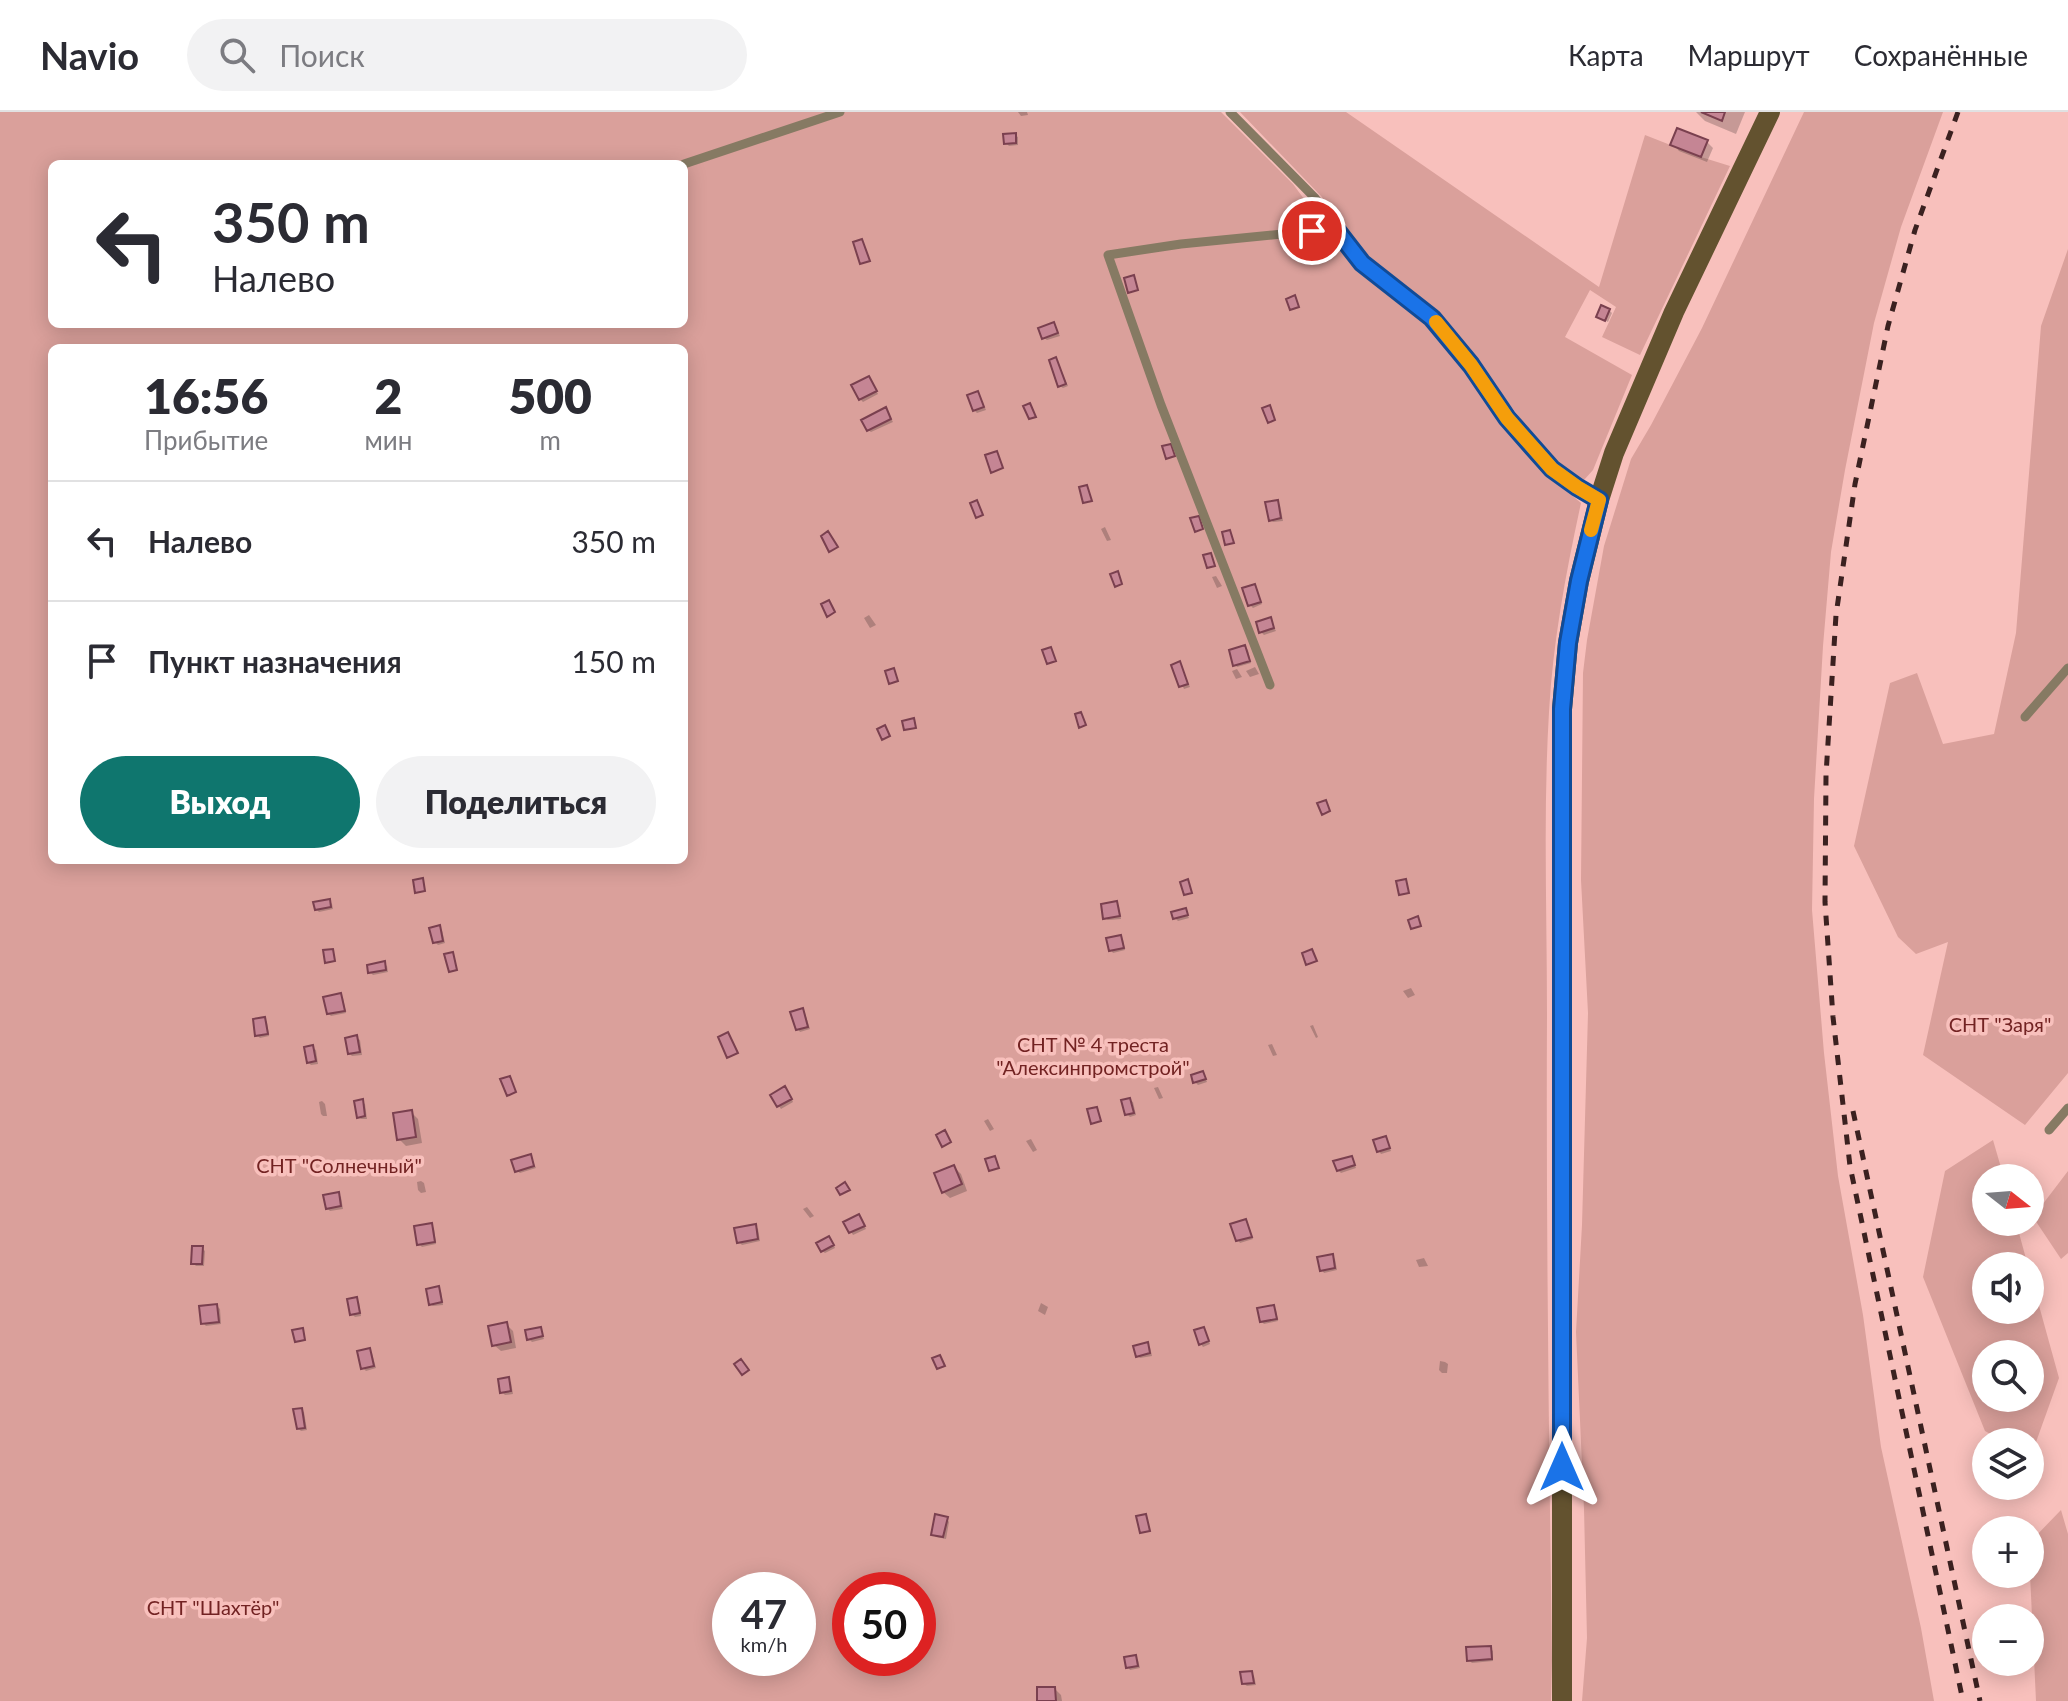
<!DOCTYPE html>
<html lang="ru">
<head>
<meta charset="utf-8">
<style>
  :root { --surface:#fff; --page:#f2f2f3; --text:#2b2b33; --muted:#7c7c81; --line:#e1e1e2; --accent:#0f766e }
  body { margin:0; font-family:Lato,sans-serif; background:var(--page); color:var(--text); height:100vh; display:flex; flex-direction:column; font-size:30px; white-space:nowrap }
  * { box-sizing:border-box; margin:0 }
  p { font-size:26px; color:var(--muted) }
  .icon { flex:none; width:44px; height:44px; fill:none; stroke:currentColor; stroke-width:2; stroke-linecap:round; stroke-linejoin:round }
  .map { position:relative; flex:1; overflow:hidden }
  .drawer { position:absolute; left:48px; top:232px; width:640px; height:520px; display:flex; flex-direction:column; background:var(--surface); border-radius:12px; box-shadow:0 4px 20px #0003 }
  .drawer>* { flex:none }
  .hud { position:absolute; left:48px; top:48px; width:640px; height:168px; border-radius:12px; box-shadow:0 4px 20px #0003; background:#fff; color:var(--text); overflow:hidden }
  .needle { width:52px; rotate:107deg }
  .controls { position:absolute; left:1972px; top:1052px; display:grid; gap:16px }
  .controls a { display:grid; place-items:center; width:72px; height:72px; border-radius:50%; background:var(--surface); box-shadow:0 4px 20px #0003; font-size:40px }
  .speed { position:absolute; left:712px; top:1460px; display:flex; gap:16px; font-size:40px; font-weight:700; text-align:center }
  .speed>* { display:grid; place-content:center; width:104px; height:104px; border-radius:50%; background:var(--surface); box-shadow:0 4px 20px #0003; line-height:1 }
  .speed small { font-size:20px; font-weight:400 }
  .speed .limit { border:12px solid #d22; background:#fff; color:#111 }
  .pin { position:absolute; display:grid; place-items:center; width:68px; height:68px; color:#fff; margin:-34px; border:4px solid #fff; border-radius:50%; box-shadow:0 2px 8px #0007 }
  .me { position:absolute; width:88px; margin:-44px; rotate:0deg; stroke-linejoin:round; filter:drop-shadow(0 0 6px #0008) }
  .turn { display:flex; align-items:center; gap:28px; height:168px; padding:0 32px; font-size:36px }
  .turn .icon { width:104px; height:104px; stroke-width:2.5 }
  .turn b { display:block; font-size:56px; line-height:68px }
  .eta { display:flex; justify-content:space-evenly; align-items:center; height:136px; text-align:center }
  .eta b { font-size:48px; font-weight:800; line-height:56px }
  .action { display:flex; gap:16px; margin-top:auto; padding:16px 32px }
  .action a { flex:1; height:92px; border-radius:48px; background:var(--accent); color:#fff; font-size:32px; font-weight:800; line-height:92px; text-align:center }
  .action a+a { background:var(--page); color:var(--text) }
  ul { padding:0; list-style:none }
  li { display:flex; align-items:center; gap:24px; height:120px; padding:0 32px; border-top:2px solid var(--line) }
  li div { flex:1 }
  li b { display:block; font-size:30px }
  li em { font-style:normal }
  header { display:flex; align-items:center; gap:48px; box-sizing:border-box; height:112px; padding:0 40px; background:var(--surface); border-bottom:2px solid var(--line) }
  header strong { font-size:38px }
  nav { display:flex; gap:44px; margin-inline-start:auto; font-size:28px }
  .search { width:560px; height:72px; background:var(--page); display:flex; align-items:center; gap:20px; box-sizing:border-box; padding:0 28px; border-radius:44px; color:var(--muted); font-size:30px }
  .map>svg:first-child { display:block }
</style>
</head>
<body>
<header>
<strong>Navio</strong>
<div class="search"><svg class="icon" aria-label="search" viewBox="0 0 24 24"><circle cx="10" cy="10" r="6"/><path d="M15 15l6 6"/></svg>Поиск</div>
<nav><a>Карта</a><a>Маршрут</a><a>Сохранённые</a></nav>
</header>
<div class="map">
<svg width="2068" height="1589" viewBox="0 0 2068 1589">
  <rect width="100%" height="100%" fill="#f8c0bc"/>
  <path fill="#daa09b" fill-rule="evenodd" d="M0,0H1221L1293,72L1354,155L1427,212L1465,258L1501,309L1546,361L1581,391C1566,460 1553,529 1549,600C1543,700 1547,801 1547,902C1546,1117 1549,1332 1552,1548L1551,1589H0ZM52,52H684V212H52ZM52,236H684V748H52ZM730,1478H798V1546H730ZM850,1478H918V1546H850Z
    M1240,0H1346L1599,175L1645,23L1701,45L1730,54L1640,243L1602,225L1616,195L1590,178L1565,225L1632,263L1593,358L1584,368L1570,362L1536,327L1462,230L1433,199L1366,146L1321,84Z
    M1804,0H1943L1901,115L1874,211L1845,358L1831,440L1823,534L1814,687L1812,798L1824,941L1838,1064L1863,1203L1881,1335L1921,1516L1934,1589H1582L1587,1526L1584,1397L1576,1220L1582,1113L1588,901L1581,768L1583,561L1587,528L1604,434L1631,347L1651,313L1702,216Z
    M2068,137V961L2025,1013L1923,943L1948,830L1916,842L1898,825L1854,734L1890,571L1917,561L1943,632L1994,622L2016,521L2041,214Z
    M1993,1028L2004,1066H1986V1110H2016L2028,1154H1986V1198H2030V1161L2059,1266L2031,1344L2030,1330H2005L1985,1319L1923,1165L1945,1059ZM2030,1242V1286H1986V1242Z
    M2068,1059V1141L2061,1147L2033,1105Z
    M2061,1398L2068,1422V1589H2036L2030,1462V1430Z"/>
  <path fill="#0003" d="M1018,0H1027L1028,3L1021,4Z
    M1696,0H1745L1736,22L1705,9Z
    M1015,23L1018,25V33L1009,34L1006,31Z
    M1707,30L1713,36L1707,50L1679,39L1673,32Z
    M1609,198L1612,201L1608,210L1599,205Z
    M1054,212L1060,224L1047,228L1044,226Z
    M1056,248L1068,274L1063,276L1060,274Z
    M871,269L878,282L863,290L860,287Z
    M978,281L986,298L977,301L974,298Z
    M886,298L893,310L871,320L868,318Z
    M1278,390L1280,393L1283,409L1273,410L1271,408Z
    M1105,415L1111,428L1107,429L1101,417Z
    M1216,464L1222,474L1217,476L1212,465Z
    M1254,474L1262,492L1253,496L1250,493Z
    M869,503L876,513L870,516L864,506Z
    M1270,508L1276,519L1264,523L1261,520Z
    M1245,535L1248,538L1251,551L1237,555L1235,552Z
    M1180,552L1190,575L1184,577L1174,554Z
    M1255,555L1259,562L1250,565L1246,559Z
    M1237,557L1242,565L1236,567L1232,559Z
    M329,789L332,792L333,797L319,800L316,797Z
    M1117,791L1119,794L1121,807L1108,808L1105,806Z
    M1185,798L1189,806L1178,809L1175,806Z
    M439,815L442,818L445,831L438,833L435,830Z
    M1121,825L1123,828L1125,838L1113,841L1111,838Z
    M384,852L387,854L388,860L373,863L370,860Z
    M1411,876L1415,883L1408,886L1403,879Z
    M341,883L343,886L346,901L331,904L328,901Z
    M802,898L805,901L810,917L800,920L798,917Z
    M265,907L267,910L269,924L260,926L257,923Z
    M1313,913L1318,925L1316,926L1310,914Z
    M357,926L360,928L362,943L352,944L349,941Z
    M1272,932L1277,943L1273,944L1268,933Z
    M313,936L316,938L318,952L311,953L308,950Z
    M1203,961L1207,970L1198,973L1195,970Z
    M1158,975L1163,986L1159,987L1154,976Z
    M788,979L793,990L781,997L779,994Z
    M1130,988L1133,990L1136,1003L1130,1005L1127,1002Z
    M322,989L325,992L327,1004H323L321,1002L319,990Z
    M362,990L365,992L367,1007H361L359,1005Z
    M411,1000L418,1007L422,1031L406,1034L399,1027Z
    M988,1007L994,1017L990,1019L984,1009Z
    M1031,1027L1037,1038L1033,1040L1026,1029Z
    M1386,1027L1391,1039L1381,1042L1379,1039Z
    M530,1044L536,1056L520,1061L517,1059Z
    M1352,1046L1356,1056L1341,1061L1338,1058Z
    M954,1055L961,1062L967,1079L950,1086L943,1080Z
    M421,1069L424,1071L426,1080L421,1081L418,1078L417,1070Z
    M338,1082L341,1085L343,1097L330,1099L327,1096Z
    M807,1095L814,1104L810,1106L803,1097Z
    M859,1105L866,1117L853,1123L846,1111Z
    M1246,1109L1248,1112L1253,1127L1240,1131L1238,1128Z
    M431,1113L434,1116L436,1132L422,1135L419,1132Z
    M755,1114L758,1117L760,1129L742,1133L739,1130Z
    M832,1129L835,1136L825,1141L822,1139Z
    M202,1136L205,1139L204,1154H196L193,1151Z
    M1332,1144L1335,1147L1337,1158L1324,1161L1322,1158Z
    M1424,1146L1428,1154L1419,1155L1416,1148Z
    M439,1177L441,1179L443,1193L433,1194L430,1192Z
    M356,1187L359,1190L361,1204L355,1205L352,1202Z
    M1041,1191L1048,1195L1045,1203L1038,1199Z
    M217,1194L220,1197L221,1212L206,1214L203,1211Z
    M1273,1195L1276,1198L1278,1209L1264,1212L1261,1209Z
    M506,1212L513,1219L516,1236L501,1239L494,1233Z
    M540,1217L544,1227L532,1230L529,1227Z
    M1204,1217L1210,1232L1203,1235L1201,1232Z
    M1147,1232L1150,1235L1152,1244L1140,1246L1138,1244Z
    M369,1238L372,1241L376,1256L366,1259L363,1256Z
    M1440,1249L1445,1250L1448,1252L1447,1261H1442L1439,1258Z
    M508,1268L511,1270L513,1282L505,1283L502,1280Z
    M301,1298L304,1300L307,1318L301,1319L298,1316Z
    M947,1407L949,1410L946,1427L936,1425L933,1422Z
    M1490,1536L1493,1539V1549L1472,1551L1469,1548Z
    M1136,1545L1138,1548L1140,1556L1130,1558L1128,1555Z
    M1252,1561L1254,1564L1256,1573L1247,1574L1244,1572Z
    M1055,1577L1061,1583L1062,1589H1039Z"/>
  <path fill="#c58594" stroke="#7a404f" stroke-width="2" d="M1701,0H1725L1722,9Z
    M1677,16L1708,28L1701,45L1670,33Z
    M1016,21V31L1004,32L1003,22Z
    M862,127L870,149L860,152L853,130Z
    M1134,163L1138,178L1128,181L1124,166Z
    M1295,183L1299,195L1290,198L1286,187Z
    M1601,193L1610,197L1605,209L1596,205Z
    M1054,210L1058,221L1042,227L1038,216Z
    M1056,245L1066,272L1058,275L1049,248Z
    M869,264L877,279L859,288L851,273Z
    M978,279L984,295L973,299L967,283Z
    M1030,291L1036,305L1029,307L1023,294Z
    M1270,293L1275,308L1268,311L1262,296Z
    M886,295L891,307L867,319L861,308Z
    M1171,332L1175,344L1166,347L1162,334Z
    M997,339L1003,356L991,361L985,343Z
    M1087,373L1092,389L1083,391L1079,375Z
    M977,388L983,403L976,406L970,391Z
    M1278,388L1281,406L1269,409L1265,390Z
    M1199,404L1203,417L1195,420L1190,406Z
    M1230,418L1234,431L1225,433L1222,420Z
    M828,419L838,435L829,440L821,424Z
    M1211,441L1215,454L1207,456L1203,443Z
    M1118,459L1122,472L1115,475L1110,462Z
    M1255,472L1261,490L1248,494L1242,476Z
    M829,488L835,500L827,505L821,492Z
    M1271,505L1274,516L1259,521L1256,510Z
    M1245,533L1250,549L1233,554L1229,538Z
    M1051,535L1056,549L1047,552L1042,538Z
    M1180,549L1188,572L1179,575L1171,553Z
    M894,556L898,569L889,572L885,559Z
    M1081,600L1086,613L1079,616L1075,602Z
    M914,606L916,616L904,618L902,609Z
    M885,613L890,624L882,628L877,617Z
    M1326,688L1330,699L1322,703L1317,691Z
    M423,766L425,779L415,781L413,768Z
    M1188,767L1192,781L1184,783L1180,770Z
    M1406,767L1409,781L1399,783L1396,769Z
    M330,787L331,795L315,798L313,790Z
    M1117,789L1120,804L1103,807L1101,792Z
    M1186,796L1188,803L1173,807L1171,800Z
    M1418,804L1421,814L1411,817L1408,808Z
    M440,813L443,829L433,831L429,816Z
    M1121,823L1124,836L1109,839L1106,826Z
    M333,837L335,849L325,851L323,838Z
    M1312,837L1317,849L1306,853L1302,841Z
    M453,840L457,858L449,860L444,842Z
    M385,849L386,858L368,861L367,853Z
    M341,881L345,899L327,902L323,885Z
    M803,896L808,915L796,918L790,900Z
    M265,905L268,922L255,924L253,907Z
    M728,920L738,941L727,946L718,925Z
    M357,923L360,940L348,942L345,926Z
    M313,933L316,949L307,951L304,935Z
    M1203,959L1206,967L1193,971L1191,963Z
    M510,964L516,980L507,984L500,967Z
    M785,974L792,987L777,995L770,983Z
    M1130,986L1134,1001L1125,1003L1121,988Z
    M363,987L365,1004L357,1006L354,989Z
    M1097,995L1101,1009L1091,1012L1087,997Z
    M412,998L416,1025L397,1028L393,1001Z
    M945,1018L951,1030L942,1035L936,1023Z
    M1386,1024L1390,1036L1377,1040L1373,1028Z
    M531,1042L534,1054L515,1060L511,1048Z
    M995,1044L999,1056L989,1059L985,1047Z
    M1352,1044L1355,1053L1337,1059L1333,1049Z
    M954,1053L962,1072L942,1081L934,1061Z
    M845,1070L850,1078L840,1083L836,1076Z
    M339,1080L341,1094L326,1097L323,1083Z
    M859,1102L865,1114L849,1121L843,1110Z
    M1246,1107L1252,1125L1236,1129L1230,1112Z
    M432,1111L435,1130L417,1133L414,1114Z
    M756,1112L758,1127L737,1131L734,1116Z
    M829,1124L834,1133L821,1140L816,1131Z
    M192,1134H203L202,1152H191Z
    M1333,1142L1335,1156L1320,1159L1317,1145Z
    M439,1174L442,1190L429,1193L426,1177Z
    M357,1185L360,1201L350,1203L347,1187Z
    M217,1192L219,1210L201,1212L199,1194Z
    M1274,1193L1277,1207L1260,1210L1257,1196Z
    M507,1210L511,1230L492,1234L488,1214Z
    M541,1215L543,1224L527,1228L525,1218Z
    M1204,1215L1209,1229L1199,1233L1194,1218Z
    M303,1216L305,1228L295,1230L292,1218Z
    M1148,1230L1150,1241L1136,1245L1133,1234Z
    M370,1236L374,1254L361,1257L357,1239Z
    M940,1243L945,1254L937,1257L932,1246Z
    M741,1247L749,1258L742,1263L734,1252Z
    M509,1265L511,1279L500,1281L498,1267Z
    M302,1296L305,1316L297,1317L293,1297Z
    M935,1402L948,1405L943,1425L931,1423Z
    M1146,1402L1150,1419L1140,1421L1136,1404Z
    M1491,1534L1492,1547L1467,1549L1466,1535Z
    M1136,1543L1138,1554L1126,1556L1124,1545Z
    M1252,1559L1254,1571L1242,1572L1240,1560Z
    M1037,1575H1055L1056,1589H1037Z"/>
  <g fill="none" stroke-linecap="round" stroke-linejoin="round">
    <path stroke="#867a63" stroke-width="9" d="M1230,0L1315,86L1362,151L1432,206L1471,253L1507,306L1552,357L1577,375L1599,388
      M684,52L840,0
      M1270,573L1161,293L1108,143L1181,132L1312,119L1338,120
      M2025,605L2068,556
      M2049,1018L2068,996"/>
    <path stroke="#63522f" stroke-width="20" d="M1562,1589V597L1568,531L1579,469L1599,388L1614,341L1674,200L1770,0"/>
    <path stroke="#3b2120" stroke-width="5" stroke-dasharray="10 10" stroke-linecap="butt" d="M1958,0L1915,118L1888,214L1855,372L1836,503L1826,663L1825,790L1833,905L1850,1054L1963,1589
      M1853,999L1980,1589"/>
  </g>
  <g fill="none" stroke-linecap="round" stroke-linejoin="round">
    <g stroke="#114b97" stroke-width="20">
      <path id="route" d="M1312,119L1338,120L1362,151L1432,206L1471,253L1507,306L1552,357L1577,375L1599,388L1579,469L1568,531L1562,597V1355"/>
    </g>
    <use href="#route" stroke="#1a73e8" stroke-width="14"/>
    <path stroke="#f59e0b" stroke-width="14" d="M1436,210L1471,253L1507,306L1552,357L1577,375L1599,388L1591,418"/>
  </g>
  <g text-anchor="middle" stroke-width="7" stroke-linejoin="round" paint-order="stroke">
    <g font-size="20" fill="#722222" stroke="#f8c0bc">
      <text x="2000" y="920">СНТ "Заря"</text>
      <text x="1093" y="940">СНТ № 4 треста<tspan x="1093" dy="23">"Алексинпромстрой"</tspan></text>
      <text x="339" y="1061">СНТ "Солнечный"</text>
      <text x="213" y="1503">СНТ "Шахтёр"</text>
    </g>
  </g>
</svg>
<div class="controls">
<a><svg class="needle" viewBox="-14 -14 28 28"><path d="M0-13l5 13h-10z" fill="#e53935"/><path d="M0 13l5-13h-10z" fill="#7c7c81"/></svg></a>
<a><svg class="icon" aria-label="sound" viewBox="0 0 24 24"><path d="M4 9h4l5-4v14l-5-4H4zM17 9q2 3 0 6"/></svg></a>
<a><svg class="icon" aria-label="search" viewBox="0 0 24 24"><circle cx="10" cy="10" r="6"/><path d="M15 15l6 6"/></svg></a>
<a><svg class="icon" aria-label="layers" viewBox="0 0 24 24"><path d="M12 4l9 5-9 5-9-5zM3 14l9 5 9-5"/></svg></a>
<a>+</a>
<a>−</a>
</div>
<div class="speed"><div>47<small>km/h</small></div><div class="limit">50</div></div>
<div class="pin" style="left:1312px;top:119px;background:#d93025"><svg class="icon" aria-label="arrive" viewBox="0 0 24 24"><path d="M6 21V4h12l-3 4 3 4H6"/></svg></div>
<svg class="me" style="left:1562px;top:1355px" viewBox="-20 -20 40 40"><path d="M0-17L14 15 0 8-14 15z" fill="#1a73e8" stroke="#fff" stroke-width="4"/></svg>
<div class="hud">
<div class="turn"><svg class="icon" aria-label="left" viewBox="0 0 24 24"><path d="M17 20v-9H6M10 6l-5 5 5 5"/></svg><div><b>350 m</b>Налево</div></div>
</div>
<section class="drawer">
<div class="eta">
<div><b>16:56</b><p>Прибытие</p></div>
<div><b>2</b><p>мин</p></div>
<div><b>500</b><p>m</p></div>
</div>
<ul>
<li><svg class="icon" aria-label="left" viewBox="0 0 24 24"><path d="M17 20v-9H6M10 6l-5 5 5 5"/></svg><div><b>Налево</b></div><em>350 m</em></li>
<li><svg class="icon" aria-label="arrive" viewBox="0 0 24 24"><path d="M6 21V4h12l-3 4 3 4H6"/></svg><div><b>Пункт назначения</b></div><em>150 m</em></li>
</ul>
<div class="action"><a>Выход</a><a>Поделиться</a></div>
</section>
</div>
</body>
</html>
